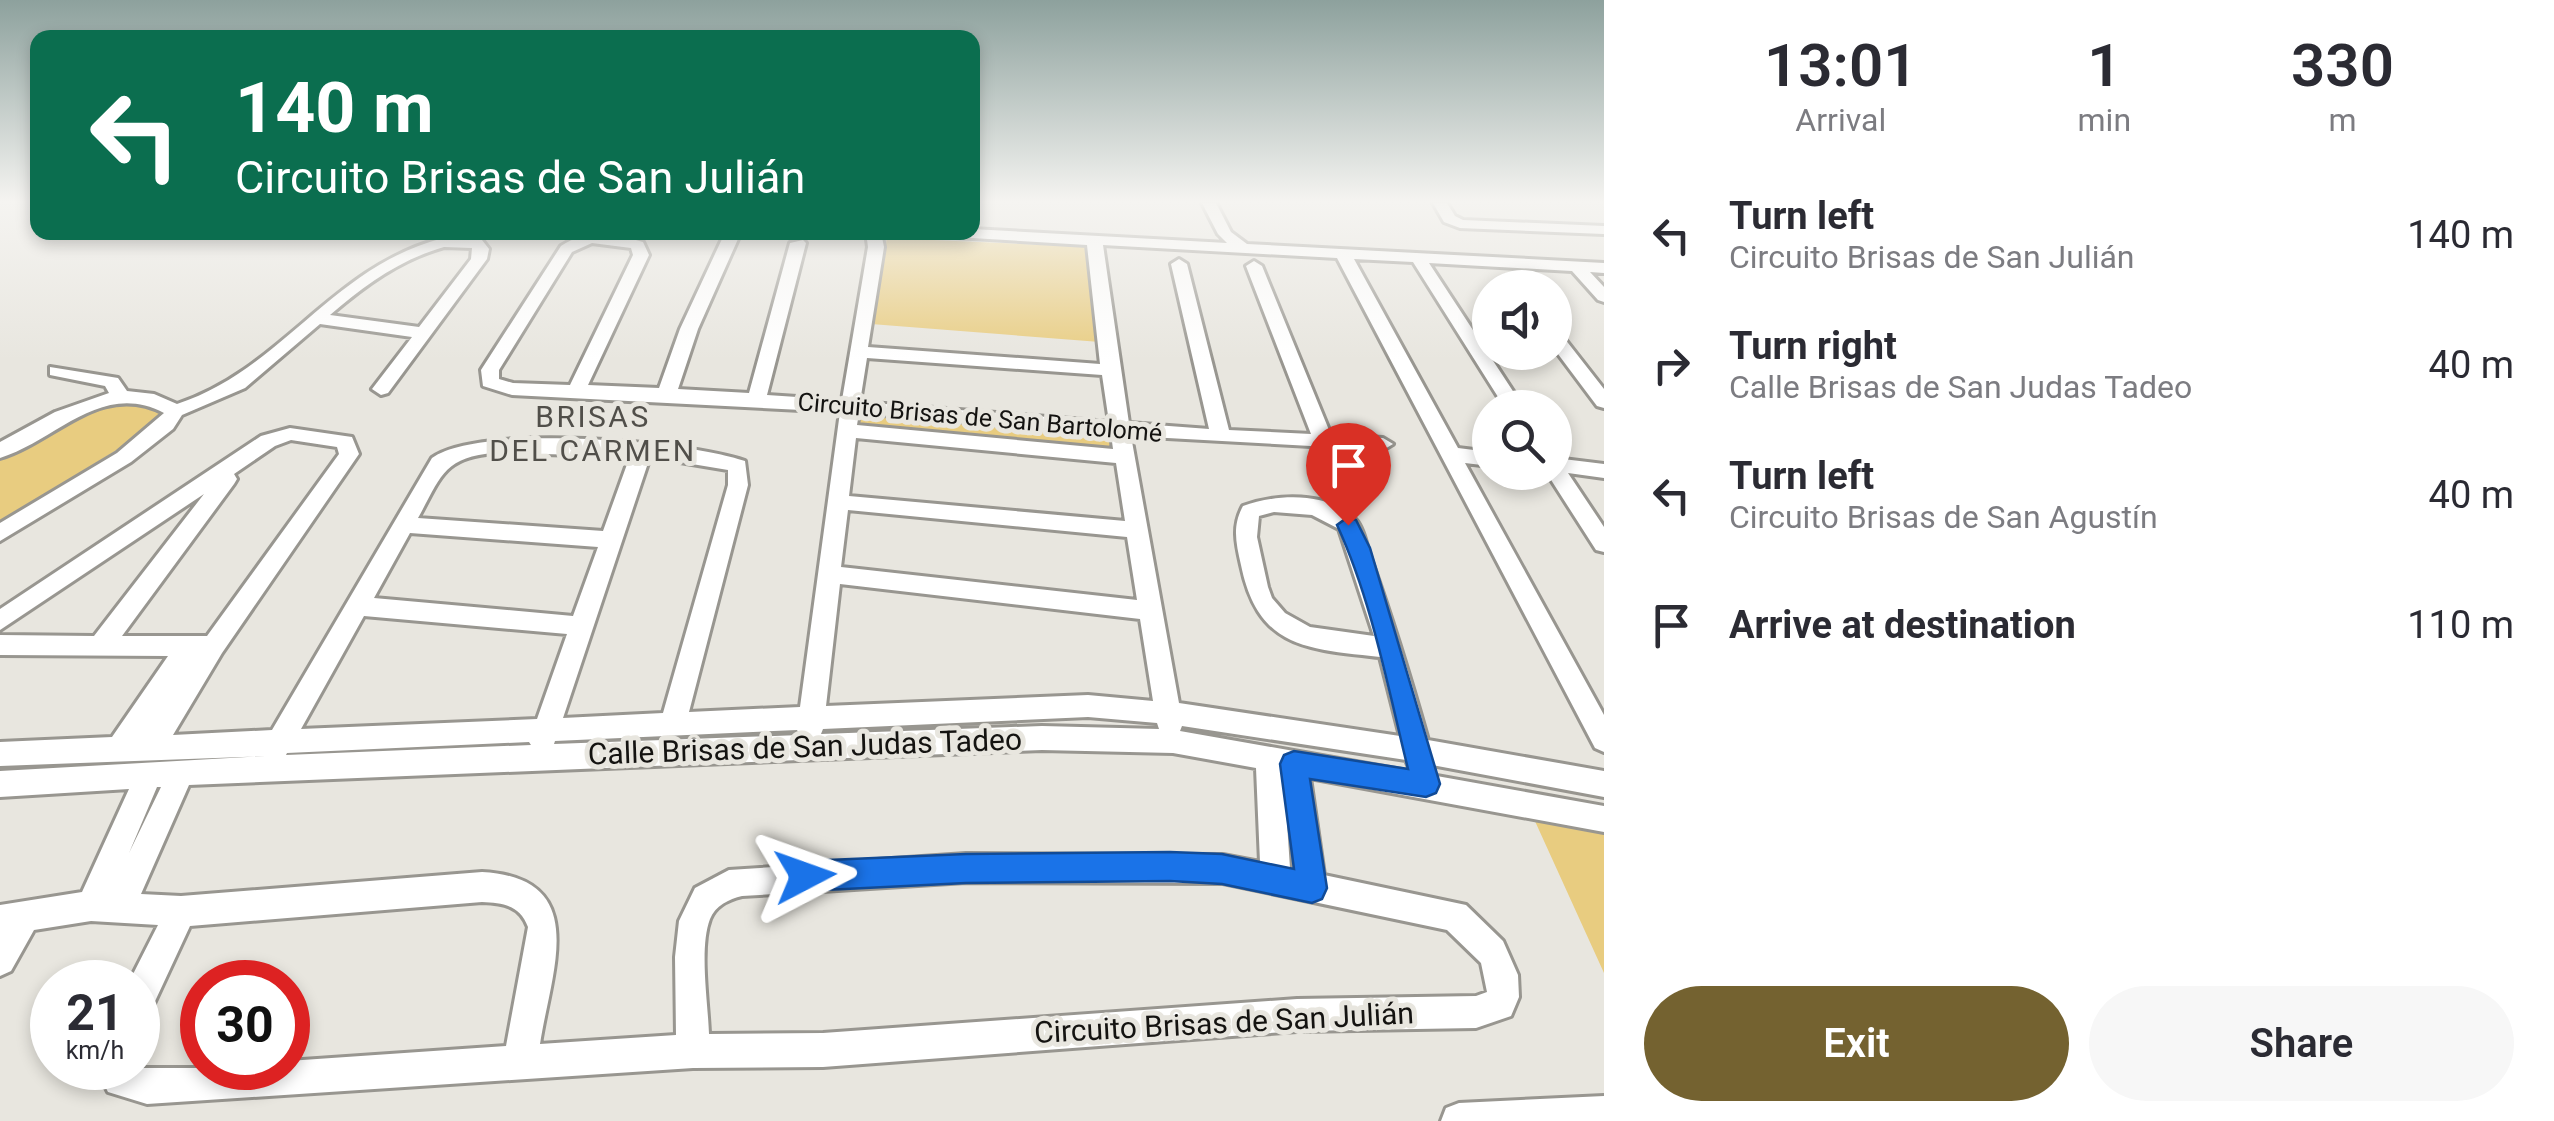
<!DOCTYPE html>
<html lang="en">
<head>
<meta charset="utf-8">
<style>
  :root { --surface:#fff; --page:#f7f7f7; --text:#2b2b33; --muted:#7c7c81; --accent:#746230 }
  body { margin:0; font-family:Roboto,sans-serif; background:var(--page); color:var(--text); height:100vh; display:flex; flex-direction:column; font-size:38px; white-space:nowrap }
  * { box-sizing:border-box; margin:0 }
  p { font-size:32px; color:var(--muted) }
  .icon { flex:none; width:55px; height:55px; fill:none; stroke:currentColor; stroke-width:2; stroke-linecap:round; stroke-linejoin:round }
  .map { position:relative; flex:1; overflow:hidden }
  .sheet { display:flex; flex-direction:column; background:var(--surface); width:950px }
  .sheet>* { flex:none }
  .banner { position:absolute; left:30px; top:30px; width:950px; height:210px; border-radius:20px; box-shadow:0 5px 15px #0003; background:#0b6e4f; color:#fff; overflow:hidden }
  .controls { position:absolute; left:1472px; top:270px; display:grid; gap:20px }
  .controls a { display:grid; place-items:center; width:100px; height:100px; border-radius:50%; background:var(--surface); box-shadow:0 5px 15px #0003; font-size:50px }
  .speed { position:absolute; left:30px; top:960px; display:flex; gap:20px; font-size:50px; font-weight:700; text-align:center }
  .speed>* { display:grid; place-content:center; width:130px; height:130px; border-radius:50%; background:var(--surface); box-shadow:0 5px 15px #0003; line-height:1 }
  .speed small { font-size:25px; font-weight:400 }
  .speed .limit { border:15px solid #d22; background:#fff; color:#111 }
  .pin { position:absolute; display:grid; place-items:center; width:85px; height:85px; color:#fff; margin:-102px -42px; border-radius:50% 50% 50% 0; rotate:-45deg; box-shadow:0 0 10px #0007 }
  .pin .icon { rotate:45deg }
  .me { position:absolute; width:110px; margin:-55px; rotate:86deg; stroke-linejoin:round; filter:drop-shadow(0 0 8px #0008) }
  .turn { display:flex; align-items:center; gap:35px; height:210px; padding:0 40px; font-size:45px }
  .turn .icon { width:130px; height:130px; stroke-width:2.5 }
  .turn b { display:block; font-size:70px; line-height:85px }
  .eta { display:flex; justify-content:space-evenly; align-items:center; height:170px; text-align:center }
  .eta b { font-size:60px; font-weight:600; line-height:70px }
  .action { display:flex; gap:20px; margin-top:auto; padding:20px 40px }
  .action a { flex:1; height:115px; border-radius:60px; background:var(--accent); color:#fff; font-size:40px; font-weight:600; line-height:115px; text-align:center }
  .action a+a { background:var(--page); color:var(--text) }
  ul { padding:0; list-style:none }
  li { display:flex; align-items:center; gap:30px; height:130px; padding:0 40px }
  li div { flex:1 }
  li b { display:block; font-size:38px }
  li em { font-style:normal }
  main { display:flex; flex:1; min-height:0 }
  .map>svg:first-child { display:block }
</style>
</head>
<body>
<main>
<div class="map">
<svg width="1604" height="1121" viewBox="0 0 1604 1121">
  <rect width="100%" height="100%" fill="#e8e6df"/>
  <path fill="#e8cc80" d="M887,238L1089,247L1100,342L871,324Z
    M111,404L148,406L163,413L160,422L141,435L0,522V457L77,413Z
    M861,412L1111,432L1114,452L859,430Z
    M1534,819L1604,832V973Z"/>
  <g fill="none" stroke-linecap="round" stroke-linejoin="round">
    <g stroke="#989690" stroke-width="6">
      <path id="minor" d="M1202,203H1216L1231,232L1247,244L1604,263V273L1590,272L1604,287V302L1598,300L1572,271L1429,263L1524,408H1505L1413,262L1354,259L1458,448L1490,452V466L1465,463L1604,715V752L1595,748L1337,258L1103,245L1129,423L1209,429L1171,264L1179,259L1187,264L1229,430L1311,434L1246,266L1254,261L1262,266L1331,435L1383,438L1393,444L1383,450L1131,436L1179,703L1400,736L1380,657C1306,649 1258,648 1241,565C1236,543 1232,526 1243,506C1276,494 1328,491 1355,519C1364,528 1367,549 1372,562C1393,621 1411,680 1428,740L1604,771V797L1432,765L1420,773L1604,806V832L1310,778L1324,875L1466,905L1503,941L1518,975L1519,997L1511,1016L1476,1028L1297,1031L823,1067L693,1068L147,1104L108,1092L96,1068H288V1061L506,1046L528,927C520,905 503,903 482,902L190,926L150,1012L138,1016V982H129L158,925L91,921L34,930L11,971L0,976V905L82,892L129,789L0,797V771L266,756L0,766V742L112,737L168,656L0,655V635L94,636L204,494L0,630V609L261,436L290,428L345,436L352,437L359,454L222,653L173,735L272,730L432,458C480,423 688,441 745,461L748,485L689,712L800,707L840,412L512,395L483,386L481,370L561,246C587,229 615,234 643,242L649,255L588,385L659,388L680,329L722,239L735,236L738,239L698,329L678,389L749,393L790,243L803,240L806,243L767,395L842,400L868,247L866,232H881L884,247L868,347L1100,364L1087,245L939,236L932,232H972V229L1227,243L1218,234ZM592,243L631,248L633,255L570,385L513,383L499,379V370L572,252ZM867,358L1102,375L1109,422L860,402ZM859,413L1111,434L1113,449L857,425ZM856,438L1116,463L1125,521L849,496ZM291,440L337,447L339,454L207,636H122L234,484L237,479L234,474L275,446ZM495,453L630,456L603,531L418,518C441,477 443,457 495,453ZM650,457L728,470V485L663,713L563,718ZM848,510L1127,537L1137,600L841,567ZM1274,512L1312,515L1339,529L1374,636L1310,627L1285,613L1272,598L1268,587L1257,537L1259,516ZM410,533L598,547L573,616L374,598ZM840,584L1140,619L1153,701L1088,695L826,706ZM364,616L567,634L537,719L301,729ZM1088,717L1157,723L1159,729L1042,726L821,734L823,729ZM1182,726L1406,760L1410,770L1419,773L1180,731ZM797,730L800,735L554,744L555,741ZM529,742L531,745L286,755L287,753ZM1042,750L1173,753L1256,768L1260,862L1223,855L966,854L729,870L695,888L679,921L675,957L676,1035L540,1044C551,971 592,878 482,872L181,896L141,894L189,785ZM157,787H161L129,853ZM1286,808L1294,869L1290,868ZM966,882L1223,883L1447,930L1481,963L1487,992L1476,996L1297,999L823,1033L709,1034C708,1003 699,948 710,919C715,906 729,899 742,896Z
        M1433,203H1447L1455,216L1463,220L1604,226V234L1460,228L1444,222Z
        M443,238L482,240L489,249L487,259L388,393L381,395L372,389L412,337L320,324L245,388L182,415L173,429L131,462L0,541V523L117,453L164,413C101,380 56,441 0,458V442L55,412L109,393L105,386L50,375V367L118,378L127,391L154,394L177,404C282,370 331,267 443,238ZM444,247L472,248L471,259L419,327L330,315C365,285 399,260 444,247Z
        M1555,333L1561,334L1604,389V408L1597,406L1555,350Z
        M1555,458L1604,464V478L1568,473L1604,527V552L1596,550L1546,472H1555Z
        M1604,1096V1121H1441L1446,1108L1459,1103Z"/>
    </g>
    <use href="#minor" fill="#fff" fill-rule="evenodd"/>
  </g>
  <linearGradient id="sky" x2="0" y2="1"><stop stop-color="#8da19d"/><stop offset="0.56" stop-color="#f5f4f1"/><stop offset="1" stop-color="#f5f4f1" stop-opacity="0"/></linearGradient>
  <rect width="1604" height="360" fill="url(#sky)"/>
  <path fill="#1a73e8" stroke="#114b97" stroke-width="2.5" d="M1348,517L1356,520L1370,548L1440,784L1436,793L1426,797L1310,779L1327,888L1322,899L1312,903L1222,884L1170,881L966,883L805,891L795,887L790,876L795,866L805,861L966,854L1170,852L1222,854L1294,869L1280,764L1284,755L1294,751L1408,769C1388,688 1372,601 1337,525Z"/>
  <g text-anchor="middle" stroke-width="10" stroke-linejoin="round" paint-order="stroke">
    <g font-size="25" fill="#141311" stroke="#e8e6df">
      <text transform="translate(980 417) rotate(5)" y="9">Circuito Brisas de San Bartolomé</text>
    </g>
    <g font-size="30" letter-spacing="2.5" fill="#514f4a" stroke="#e8e6df">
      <text x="593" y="427">BRISAS<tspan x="593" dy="34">DEL CARMEN</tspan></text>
    </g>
    <g font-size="30" fill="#141311" stroke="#e8e6df">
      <text transform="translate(805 747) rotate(-2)" y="10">Calle Brisas de San Judas Tadeo</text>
      <text transform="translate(1224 1023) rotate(-3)" y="10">Circuito Brisas de San Julián</text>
    </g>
  </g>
</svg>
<div class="controls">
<a><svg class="icon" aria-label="sound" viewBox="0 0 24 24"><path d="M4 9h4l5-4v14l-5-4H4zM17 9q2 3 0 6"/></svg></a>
<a><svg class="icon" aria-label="search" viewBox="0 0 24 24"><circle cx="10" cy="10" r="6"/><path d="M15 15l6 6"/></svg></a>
</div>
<div class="speed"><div>21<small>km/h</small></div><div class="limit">30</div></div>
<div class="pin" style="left:1348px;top:525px;background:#d93025"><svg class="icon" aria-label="arrive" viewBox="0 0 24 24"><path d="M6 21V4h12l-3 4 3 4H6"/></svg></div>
<svg class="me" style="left:805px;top:876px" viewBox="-20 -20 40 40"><path d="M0-17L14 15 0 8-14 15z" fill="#1a73e8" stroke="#fff" stroke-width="4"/></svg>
<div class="banner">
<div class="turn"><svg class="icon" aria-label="left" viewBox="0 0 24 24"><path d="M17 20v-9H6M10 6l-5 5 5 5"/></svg><div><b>140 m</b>Circuito Brisas de San Julián</div></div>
</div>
</div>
<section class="sheet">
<div class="eta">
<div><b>13:01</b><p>Arrival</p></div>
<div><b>1</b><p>min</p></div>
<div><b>330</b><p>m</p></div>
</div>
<ul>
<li><svg class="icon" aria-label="left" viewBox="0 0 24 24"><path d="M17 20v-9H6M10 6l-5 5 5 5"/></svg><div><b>Turn left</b><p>Circuito Brisas de San Julián</p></div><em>140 m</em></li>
<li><svg class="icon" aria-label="right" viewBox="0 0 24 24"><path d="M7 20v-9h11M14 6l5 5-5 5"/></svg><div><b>Turn right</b><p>Calle Brisas de San Judas Tadeo</p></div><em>40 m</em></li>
<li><svg class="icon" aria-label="left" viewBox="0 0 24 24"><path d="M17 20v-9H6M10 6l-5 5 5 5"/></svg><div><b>Turn left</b><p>Circuito Brisas de San Agustín</p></div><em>40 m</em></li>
<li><svg class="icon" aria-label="arrive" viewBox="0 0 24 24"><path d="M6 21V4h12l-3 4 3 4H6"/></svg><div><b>Arrive at destination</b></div><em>110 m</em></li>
</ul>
<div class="action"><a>Exit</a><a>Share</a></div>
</section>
</main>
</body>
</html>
